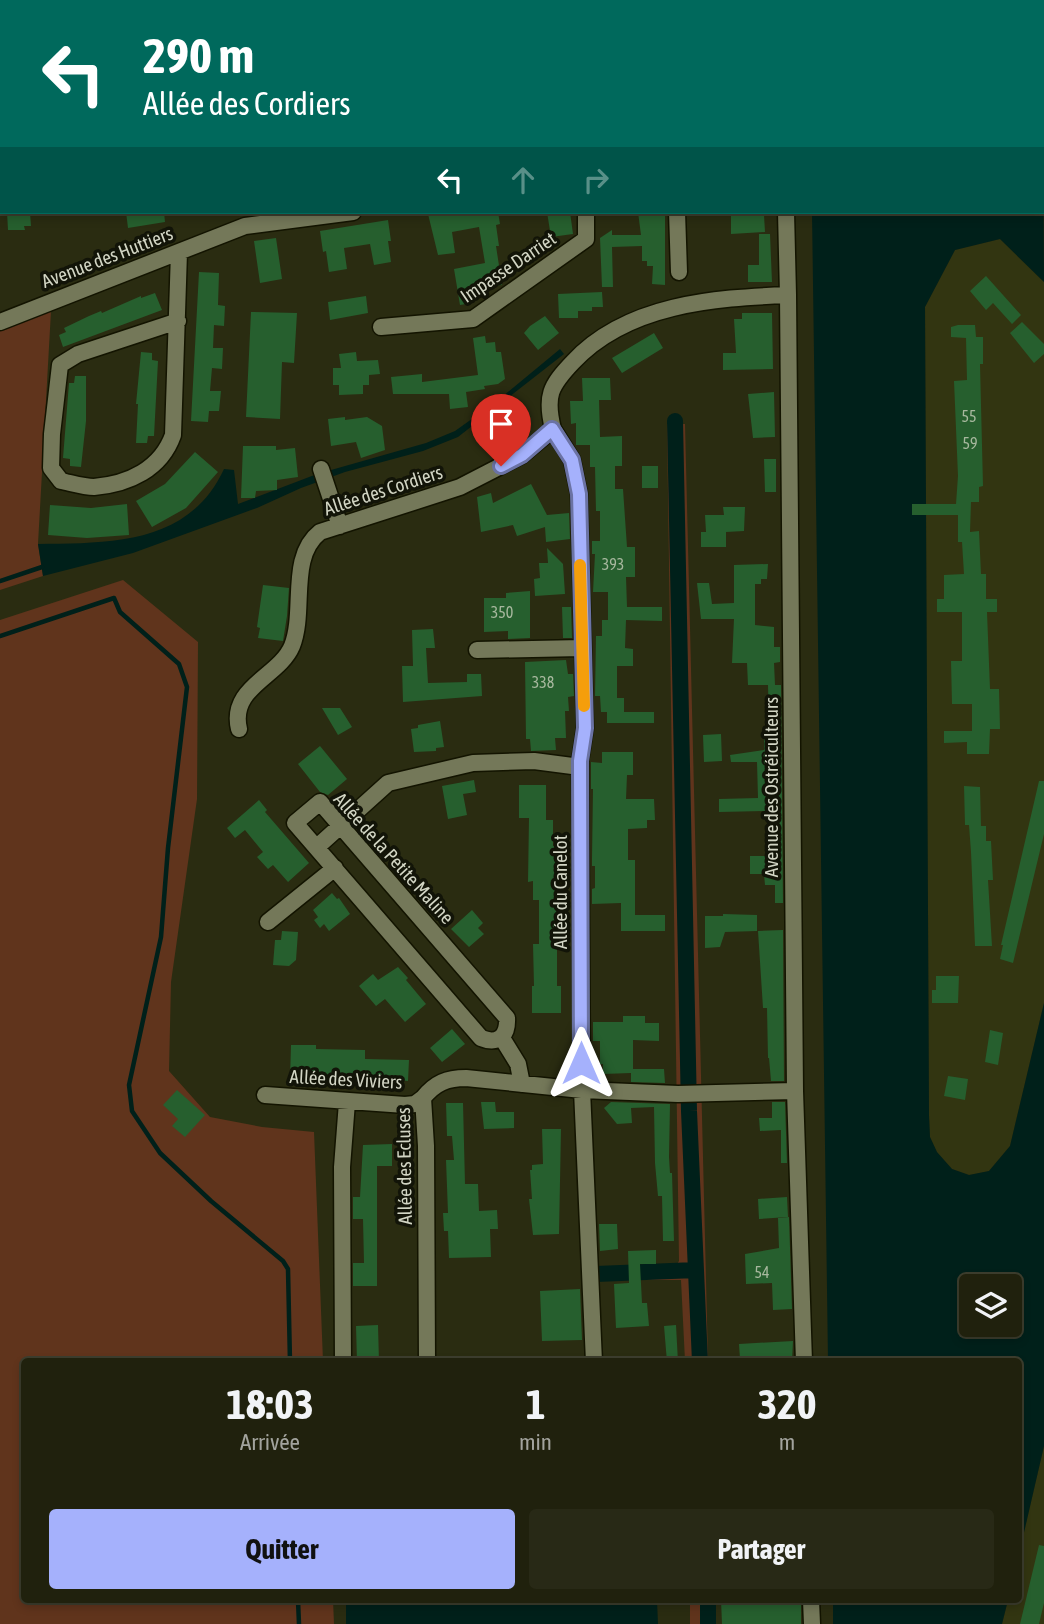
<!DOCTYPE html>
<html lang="fr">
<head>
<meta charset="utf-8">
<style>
  :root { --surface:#20210d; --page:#282916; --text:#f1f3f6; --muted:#a2a39d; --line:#3d3e2e; --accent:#a5b1fc }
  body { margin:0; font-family:"Asap Condensed",sans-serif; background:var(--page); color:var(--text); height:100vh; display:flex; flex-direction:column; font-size:26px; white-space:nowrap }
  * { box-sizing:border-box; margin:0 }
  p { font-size:23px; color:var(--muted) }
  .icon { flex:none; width:38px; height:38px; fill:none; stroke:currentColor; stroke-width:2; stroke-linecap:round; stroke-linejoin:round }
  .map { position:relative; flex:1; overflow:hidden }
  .drawer { position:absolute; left:21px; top:1358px; width:1001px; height:245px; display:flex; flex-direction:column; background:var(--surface); border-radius:7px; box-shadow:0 4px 10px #0003,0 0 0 2px var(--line) }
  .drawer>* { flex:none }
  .hud { position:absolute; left:0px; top:0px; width:1045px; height:214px; box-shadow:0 4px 10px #0003,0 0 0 2px var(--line); background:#00695c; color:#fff; overflow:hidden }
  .tools { position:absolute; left:959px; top:1274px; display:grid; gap:14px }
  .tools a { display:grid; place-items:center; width:63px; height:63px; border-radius:7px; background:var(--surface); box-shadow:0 4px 10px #0003,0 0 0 2px var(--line); font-size:35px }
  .pin { position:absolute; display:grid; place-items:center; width:60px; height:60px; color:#fff; margin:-72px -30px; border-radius:50% 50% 50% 0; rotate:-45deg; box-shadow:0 0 7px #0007 }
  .pin .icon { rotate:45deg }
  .me { position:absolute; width:77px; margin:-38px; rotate:0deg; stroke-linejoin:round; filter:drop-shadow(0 0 5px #0008) }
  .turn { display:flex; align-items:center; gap:24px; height:147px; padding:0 28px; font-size:32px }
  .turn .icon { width:91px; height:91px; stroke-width:2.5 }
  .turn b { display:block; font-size:49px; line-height:60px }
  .lanes { display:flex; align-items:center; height:66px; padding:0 28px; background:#0003; justify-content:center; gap:35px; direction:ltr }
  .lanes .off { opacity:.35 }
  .eta { display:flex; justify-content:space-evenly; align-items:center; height:119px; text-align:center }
  .eta b { font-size:42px; font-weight:700; line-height:49px }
  .cta { display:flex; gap:14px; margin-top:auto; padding:14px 28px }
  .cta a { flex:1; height:80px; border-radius:7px; background:var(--accent); color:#111; font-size:28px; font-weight:700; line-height:80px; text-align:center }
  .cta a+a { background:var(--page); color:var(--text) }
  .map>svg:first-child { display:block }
</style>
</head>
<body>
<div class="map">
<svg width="1044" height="1624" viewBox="0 0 1044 1624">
  <rect width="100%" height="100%" fill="#2a2c11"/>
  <path fill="#323511" d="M1000,239L1044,282V1003L1010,1146L989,1171L969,1175L952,1169L937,1153L930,1137L929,1116L925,307L955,250Z
    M1044,1446V1624H1002L1008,1600H1018L1019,1554Z"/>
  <path fill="#60341c" d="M51,311L38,544L43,576L0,590V331Z
    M667,424H685L708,1361H685L681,1280H595L594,1266L675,1267L679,1261Z
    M123,580L198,642L197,799L171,982L169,1071L210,1117L262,1127L314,1132L323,1361L24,1362V1600H333L334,1624H0V620Z
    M690,1600H713L714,1624H690Z"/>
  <path fill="#00201a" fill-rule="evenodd" d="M1043,103L1044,282L1000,239L955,250L925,307L929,1116L930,1137L937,1152L952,1169L969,1175L989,1171L1010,1146L1044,1003V1446L1019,1554L1018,1362L828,1361L812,212H1043ZM971,1286H1010V1325H971Z
    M560,349L564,354L458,437L423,451L345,472L301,488L257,508L133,553L43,576L38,544C110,543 189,545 224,469L234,470L238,504L317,474L426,443L455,431L497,401Z
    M346,1600H657L658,1624H346Z
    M833,1600H1008L1002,1624H833Z"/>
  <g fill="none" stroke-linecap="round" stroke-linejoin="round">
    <path stroke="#00201a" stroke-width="4.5" d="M0,581L42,567
      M0,636L114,598L120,612L179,664L187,687L168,848L161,937L129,1085L132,1111L160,1153L211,1201L283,1261L288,1269L290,1362
      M298,1600L299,1624"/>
    <path stroke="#00201a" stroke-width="16" d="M675,421L689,1111L700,1362
      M596,1274L696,1270
      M708,1600V1624"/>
  </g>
  <path fill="#265f2e" d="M7,212H30L31,226H24L25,230H8Z
    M126,212H164L165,222L128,228Z
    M442,212H498L500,224L496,225L499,246H496L502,285L470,289L472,303L460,305L454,269L485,263L479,227L452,232L455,253L438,255L428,214Z
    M547,212H570L573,234L551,237Z
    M638,212H665V285L652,284L653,266H647V261H642V246L612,247L613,287H602L600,238L612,230V235H641Z
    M731,212H750V216L764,215L765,232L731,234Z
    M388,220L391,241H388L391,262L374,265L370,244L344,248L347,269L329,272L326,251L323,252L320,231Z
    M759,234H770L772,282H748V265H759Z
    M276,238L282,279L260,283L254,241Z
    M199,272L219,273L218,305L225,306L224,326L214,325L213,348H223L222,369L212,368L210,391H221L219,411H209L208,422L191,421Z
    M986,276L1021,315L1012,324L993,303L986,310L970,291Z
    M602,292L603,307H592V311H578V318H559L558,294Z
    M155,293L162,310L63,347L59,335L66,332L64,328L89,316L101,311L102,313L141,296V298Z
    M366,296L368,313L330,320L328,302Z
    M251,312L297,313L294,363L282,362L280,419L246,417Z
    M742,313H772L773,369L723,370V353H736L734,319H742Z
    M545,316L559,333L538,350L524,333L530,326Z
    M1022,322L1044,344V354L1034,363L1010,333Z
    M958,325H975L976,337H983V364H980L983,486L979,487V502H971L970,532L979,531L981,574H986V599H997V612H987L990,689H999L1000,729H990L989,754H967V742L944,743V731H972V704H952L951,661H962V612H937V599H944V575L964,574L962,542H958V515H912V504H956L958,476L954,381L967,380L966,338L951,337V327Z
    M654,333L663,348L622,373L612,358Z
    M485,336L486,343L495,342L496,352H501L505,379L498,384L484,386L485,389L466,392L468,407L450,409L449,394H393L391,377L422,374V382L478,375L473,338Z
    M141,352L152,353V360L158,361L154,436H148L147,443H136L138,404H136Z
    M356,352L357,361L378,360L380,374L369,375V385H363V394L339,395V385H333V368H341L339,354Z
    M75,376H86V421L81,467L70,466V459L63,458L69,383H74Z
    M582,378H610L611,400H599L600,437L622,436V466H615V489H623L627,547H635V577H626L627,607H662V621L626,620L625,648L633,649V666H617V698H624V712H654V723H607V712H601L600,696H595L596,636H602V620H608V592H593L595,554H592V541H600V511H596L595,467H590V445H576V423L571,424L570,401H583Z
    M774,392L775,437L753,438L748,394Z
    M345,417V420L367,417L382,426L385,450L361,458L356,442L331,446L328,419Z
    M243,446H276V450L295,448L298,477L277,480V490L256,491L255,498H241Z
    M195,452L218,472L186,508L152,527L136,501L165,484Z
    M764,459H776V492H765Z
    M642,466H658V488H642Z
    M531,484L547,515L569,513L570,539L546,542L545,527L517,536L513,525L481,532L477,497L491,493L493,503Z
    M127,504L129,535L87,538L48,535L50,505L91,508Z
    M723,507H745L744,531L726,532V547H701V532H706L705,515H724Z
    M547,548L563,564L565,594L535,596L534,579L540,578L539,563H548Z
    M768,564L767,579H761V584H755V625L774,627V647H780V662L774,663L775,685H748L747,663H732L734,619H701L697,583H709L712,604L734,603V565Z
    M263,585L289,588L287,616L283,641L258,638L260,628L257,627Z
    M530,591V638L508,639V631L484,632V598H506V593Z
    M562,607H571L572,638H563Z
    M433,629L435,648H426L428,683L467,682V674H481L482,696L403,702L402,666H413L412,630Z
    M566,660L568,674H573L574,696L568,697L569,711H565L566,738H555L556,750L531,751L530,739H526L525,662Z
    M768,685H781L783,903H775V885H765L764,874H750V856H768L767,811L719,812V799L758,798L757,762H731L730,755L764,750V734H769Z
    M322,708H340L352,727L338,735Z
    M440,721L444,747L436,748V751L414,752L411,729L418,728V725Z
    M721,734L722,761L704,762L703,735Z
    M320,746L347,779L328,795L320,792L298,764Z
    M602,752H633V775H627L626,799H654L655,820H647V828L628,829V860H635V915H665V931H621V903L592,904V889L595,888V866H592V858L593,789H591V762L602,763Z
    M474,780L476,792L463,794L467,815L448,819L442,786Z
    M1039,781H1044V834L1013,963L1000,959L1003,945H1001Z
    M519,785H546V820H553V846H557V986H561V1013H532V986H534L533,944H539V900H533V881L528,882L529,818H519Z
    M964,786L980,787L981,826H986V841H991L993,880H988L992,946H975L971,852L969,825H965Z
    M259,800L267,810L265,812L309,863L288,882L273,865L268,869L257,857L263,852L245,830L235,838L227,828Z
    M332,893L337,899L339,898L350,914L329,931L324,924L320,928L314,920L318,917L313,910Z
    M472,910L483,923L478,928L484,934L469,947L451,929Z
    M723,914L757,915V931L725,932L720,947L705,948V916H723Z
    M783,930L784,1081H771L769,1058H768L767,1008H763L758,931Z
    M282,931L298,932L296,960L289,966L273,965L275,940H281Z
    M398,967L408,978L406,980L426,1004L405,1022L385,999L376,1006L359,986L373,974L378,980Z
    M936,976H959L958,1003H932V990H936Z
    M623,1016H645V1023H659V1041L633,1040V1069H664L665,1083L631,1082V1073L603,1074V1064H600V1041H593V1022H623Z
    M452,1029L465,1044L442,1062L430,1048Z
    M990,1030L1003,1033L998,1065L985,1062Z
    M291,1045H316V1049L365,1050V1059L409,1060L408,1081L362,1077H302L301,1081L290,1080Z
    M948,1076L968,1079L965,1100L944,1096Z
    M177,1090L205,1115L185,1137L172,1126L178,1119L163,1105Z
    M481,1102H495L496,1112H514V1128L484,1129Z
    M611,1102L670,1104L669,1157L670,1173H672L674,1241H663L662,1196H658L655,1163L654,1107L631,1108L632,1123L617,1124L604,1108Z
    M785,1102L787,1163H781V1130L760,1131L759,1118H772V1102Z
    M446,1103H463L465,1184H478L479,1211L497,1210L498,1229H490L491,1257L449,1258L448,1231H444L443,1213H448L446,1160H454L452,1136H447Z
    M542,1129H561L559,1234L533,1235L529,1199H532L530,1170H532V1165L543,1164Z
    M392,1144V1166H377V1286H353V1263H364L363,1219H353V1197H360L363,1145Z
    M787,1197L788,1217L759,1219L758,1199Z
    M789,1217L792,1309L773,1310L772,1283L746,1284L745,1254L779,1248L778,1218Z
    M599,1224H617L618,1249L600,1251Z
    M656,1250V1264H640L642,1303H647L649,1326L616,1328L614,1284L629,1283L628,1251Z
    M580,1289L582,1340L542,1341L540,1291Z
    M378,1325L379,1362H357L356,1326Z
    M676,1325L678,1362H667L664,1326Z
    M793,1341L792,1362H770L769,1358L740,1359L739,1344Z
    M1039,1545L1044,1546V1603L1039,1624H1020Z
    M721,1600H801V1624H722Z"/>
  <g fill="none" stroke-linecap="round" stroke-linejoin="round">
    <g stroke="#131400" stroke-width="19">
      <path id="street" d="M783,0V2
        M37,2V0
        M740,2V0
        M0,57H2
        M677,212L679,272
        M786,212L788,295L795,1091L804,1362
        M178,321L78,354L60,365L52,434L51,468L61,481C71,483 84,487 94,487C129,484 161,469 173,435L179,252
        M0,322L245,226L353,212
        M381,327L473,319L586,239V212
        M553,429L572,460L579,494L585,728L580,761L582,1090L594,1362
        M321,469L340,526
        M477,650L582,648
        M239,729C229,687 279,677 292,646C306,611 288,557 320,532L460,487L522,455L553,429C545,396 550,386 573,362C627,304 714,298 788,295
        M320,802L507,1018C508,1036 498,1045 481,1038L295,823Z
        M317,847L388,783L473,763L534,761L580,767
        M268,922L335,868
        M502,1038L518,1064L522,1084
        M265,1095L405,1105L415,1104L423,1098
        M343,1362L342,1167L347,1102
        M427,1362L426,1146L423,1098C435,1083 447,1078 466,1078L582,1090L678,1094L795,1091
        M811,1600L812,1624"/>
    </g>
    <g stroke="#131400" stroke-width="21">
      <path id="secondary" d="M1040,0L1041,2"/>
    </g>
    <use href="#street" stroke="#747859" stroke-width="16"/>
    <use href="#secondary" stroke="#91844d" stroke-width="18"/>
  </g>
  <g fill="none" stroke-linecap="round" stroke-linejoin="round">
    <g stroke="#6b73a4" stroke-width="18">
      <path id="route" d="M501,466L522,455L552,429L572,460L579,494L585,728L580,761L581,1063"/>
    </g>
    <use href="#route" stroke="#a5b1fc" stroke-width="12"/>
    <path stroke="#f59e0b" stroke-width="12" d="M580,565L584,706"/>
  </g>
  <g text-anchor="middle" stroke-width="7" stroke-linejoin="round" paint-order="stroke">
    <g font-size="16" fill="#a7b89e">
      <text x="969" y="422">55</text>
      <text x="970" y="449">59</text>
      <text x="613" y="570">393</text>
      <text x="502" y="618">350</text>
      <text x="543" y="688">338</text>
      <text x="762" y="1278">54</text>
    </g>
    <g font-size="19" fill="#d2d5c4" stroke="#121408">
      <text transform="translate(107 257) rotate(-21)" y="7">Avenue des Huttiers</text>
      <text transform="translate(508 267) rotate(-34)" y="7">Impasse Darriet</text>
      <text transform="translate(383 490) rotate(-18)" y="7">Allée des Cordiers</text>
      <text transform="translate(771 787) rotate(-90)" y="7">Avenue des Ostréiculteurs</text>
      <text transform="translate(394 858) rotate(48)" y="7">Allée de la Petite Maline</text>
      <text transform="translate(560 892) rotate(-90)" y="7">Allée du Canelot</text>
      <text transform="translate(346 1079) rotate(3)" y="7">Allée des Viviers</text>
      <text transform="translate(404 1166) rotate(-91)" y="7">Allée des Ecluses</text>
    </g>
  </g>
</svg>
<div class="tools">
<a><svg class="icon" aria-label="layers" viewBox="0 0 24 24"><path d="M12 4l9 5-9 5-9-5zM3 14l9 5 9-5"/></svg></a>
</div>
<div class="pin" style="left:501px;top:466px;background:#d93025"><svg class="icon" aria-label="arrive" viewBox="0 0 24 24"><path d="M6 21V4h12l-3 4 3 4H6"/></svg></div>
<svg class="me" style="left:581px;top:1063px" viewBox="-20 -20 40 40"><path d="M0-17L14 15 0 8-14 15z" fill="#a5b1fc" stroke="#fff" stroke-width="4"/></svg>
<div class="hud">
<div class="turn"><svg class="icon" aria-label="left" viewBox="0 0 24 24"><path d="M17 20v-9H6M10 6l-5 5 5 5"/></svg><div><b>290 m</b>Allée des Cordiers</div></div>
<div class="lanes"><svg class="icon" aria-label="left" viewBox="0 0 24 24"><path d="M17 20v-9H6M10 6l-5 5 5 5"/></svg><svg class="icon off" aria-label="ahead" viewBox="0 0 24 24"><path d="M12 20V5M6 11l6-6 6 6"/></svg><svg class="icon off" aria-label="right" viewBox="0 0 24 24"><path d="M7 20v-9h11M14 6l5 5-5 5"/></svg></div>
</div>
<section class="drawer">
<div class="eta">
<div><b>18:03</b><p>Arrivée</p></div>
<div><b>1</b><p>min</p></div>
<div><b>320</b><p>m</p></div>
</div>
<div class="cta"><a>Quitter</a><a>Partager</a></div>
</section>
</div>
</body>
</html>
